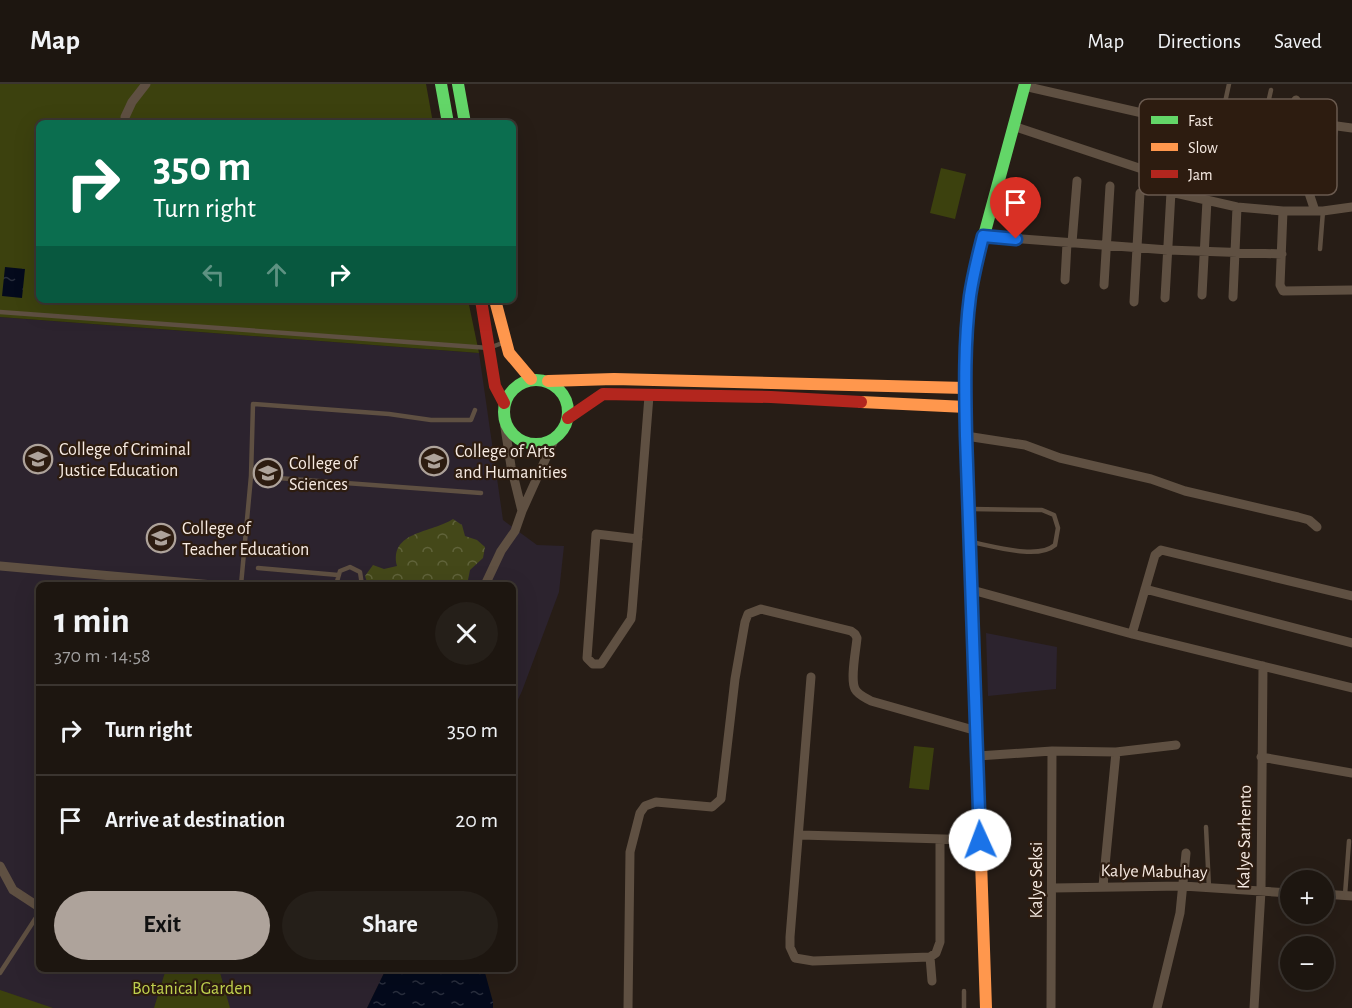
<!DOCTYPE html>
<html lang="en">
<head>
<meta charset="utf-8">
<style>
  :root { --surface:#1d1610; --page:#251f19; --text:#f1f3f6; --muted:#a09f9f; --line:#3b3530; --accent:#aea39b }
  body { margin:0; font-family:"Alegreya Sans",sans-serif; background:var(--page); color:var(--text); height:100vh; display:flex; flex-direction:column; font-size:22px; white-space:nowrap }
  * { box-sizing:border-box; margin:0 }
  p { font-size:20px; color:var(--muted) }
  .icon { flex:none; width:33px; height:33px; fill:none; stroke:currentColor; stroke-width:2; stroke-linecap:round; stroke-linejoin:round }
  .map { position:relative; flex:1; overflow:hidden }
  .side { position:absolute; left:36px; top:498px; width:480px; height:390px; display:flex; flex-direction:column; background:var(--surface); border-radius:9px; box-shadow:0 6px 24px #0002,0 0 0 2px var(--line) }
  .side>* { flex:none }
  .guide { position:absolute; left:36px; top:36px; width:480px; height:183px; border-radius:9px; box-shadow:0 6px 24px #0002,0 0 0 2px var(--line); background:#0b6e4f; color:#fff; overflow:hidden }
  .buttons { position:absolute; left:1280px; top:786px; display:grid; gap:12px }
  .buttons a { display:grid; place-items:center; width:54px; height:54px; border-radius:50%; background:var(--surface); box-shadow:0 6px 24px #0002,0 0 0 2px var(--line); font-size:30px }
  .pin { position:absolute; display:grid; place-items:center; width:51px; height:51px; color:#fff; margin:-62px -26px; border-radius:50% 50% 50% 0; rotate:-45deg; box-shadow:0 0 6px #0007 }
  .pin .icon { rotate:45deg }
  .me { position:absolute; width:66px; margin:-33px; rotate:358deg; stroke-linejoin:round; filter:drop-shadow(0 0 4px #0008) }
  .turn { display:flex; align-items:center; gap:21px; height:126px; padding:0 18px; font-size:27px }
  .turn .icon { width:78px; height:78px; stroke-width:2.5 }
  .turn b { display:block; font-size:42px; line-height:51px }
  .lanes { display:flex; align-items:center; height:57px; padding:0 18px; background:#0003; justify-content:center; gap:30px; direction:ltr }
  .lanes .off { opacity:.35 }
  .round { display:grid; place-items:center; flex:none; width:63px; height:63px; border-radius:32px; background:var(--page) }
  .overview { display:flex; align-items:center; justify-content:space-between; height:102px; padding:0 18px }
  h1 { font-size:36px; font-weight:700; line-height:45px }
  .button { display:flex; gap:12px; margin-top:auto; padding:12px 18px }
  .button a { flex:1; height:69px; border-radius:36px; background:var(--accent); color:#111; font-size:24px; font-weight:700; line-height:69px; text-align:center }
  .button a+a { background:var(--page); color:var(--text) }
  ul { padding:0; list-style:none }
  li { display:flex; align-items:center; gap:18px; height:90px; padding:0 18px; border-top:2px solid var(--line) }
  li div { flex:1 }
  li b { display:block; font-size:22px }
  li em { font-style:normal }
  header { display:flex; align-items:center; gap:36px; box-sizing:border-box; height:84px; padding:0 30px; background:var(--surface); border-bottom:2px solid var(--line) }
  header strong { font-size:28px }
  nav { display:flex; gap:33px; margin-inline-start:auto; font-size:21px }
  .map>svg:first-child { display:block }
</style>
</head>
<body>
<header>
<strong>Map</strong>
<nav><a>Map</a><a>Directions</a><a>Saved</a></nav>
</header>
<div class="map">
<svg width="1352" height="924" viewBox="0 0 1352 924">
  <defs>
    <pattern id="forest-crowns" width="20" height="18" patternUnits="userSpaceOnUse" patternTransform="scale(1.5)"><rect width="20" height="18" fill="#444819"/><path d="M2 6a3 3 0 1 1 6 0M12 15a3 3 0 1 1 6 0" fill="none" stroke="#60633a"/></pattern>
    <pattern id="water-ripples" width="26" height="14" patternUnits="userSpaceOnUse" patternTransform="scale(1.5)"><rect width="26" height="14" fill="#040a1c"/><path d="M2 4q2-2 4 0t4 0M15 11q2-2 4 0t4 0" fill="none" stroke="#292e3d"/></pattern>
  </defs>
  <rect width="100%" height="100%" fill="#271d16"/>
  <path fill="#2c232e" d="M0,233L479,269L503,436L537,461L564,462L559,508L522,607L513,626V501H39V885H386L367,924H0Z
    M986,549L1057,563L1056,605L988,612Z"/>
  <path fill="url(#forest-crowns)" d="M453,435L462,441L465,452L477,456L485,463L483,474L470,486L467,501H368L365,492L373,481L384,485L397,482C389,447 432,449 453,435Z"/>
  <path fill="#3c410e" d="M0,0H426L433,39H39V216H468L479,269L0,233Z
    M941,84L966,90L955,135L930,129Z
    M914,662L934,664L929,706L909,704Z
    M166,885H219L230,924H154Z
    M0,906L53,924H0Z"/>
  <path fill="url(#water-ripples)" d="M5,183L25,185L22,214L2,212Z
    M386,885H484L493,918V924H367Z"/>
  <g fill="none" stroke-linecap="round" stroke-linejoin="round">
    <path stroke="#5f5042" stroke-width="4.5" d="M1219,46L1229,0
      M1260,55L1271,6
      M1333,68L1336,42
      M1320,165L1323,127
      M0,228L489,264L505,258
      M251,392L481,409
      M971,458C993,462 1038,476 1055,461L1058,444L1054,431L1042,426L971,425
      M258,484L338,491
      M241,501L251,392L253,320L389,330L431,336H471L475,326
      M336,501L340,487L350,483L360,488L362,501
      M1206,743L1209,804
      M1345,811L1349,757
      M0,889L39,829
      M964,907V924"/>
    <path stroke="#5f5042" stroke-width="9" d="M1024,2L1274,59L1286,66L1308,106L1315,127
      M125,33L132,18L146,0
      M1293,36L1352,44
      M1013,42L1142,85L1171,108L1237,123L1283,127H1323L1352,123
      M1286,66L1296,16
      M1196,113L1205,43
      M1283,127L1280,201L1283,207L1352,206
      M983,152L1168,166L1282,170
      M1072,159L1077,97
      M1065,196L1067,159
      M1104,201L1110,102
      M1202,211L1207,116
      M1233,213L1237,123
      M1165,214L1171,108
      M1134,218L1140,109
      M503,331L511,382L522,427
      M966,352L1025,361L1060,374L1151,395L1185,407L1298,433L1309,436L1317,443
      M638,455L596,450L587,574L593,580H601L631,535L632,527L649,312
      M0,482L213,501
      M485,501L501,467L515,447L522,427L555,354
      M1145,505L1352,559
      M972,506L1132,550L1352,604
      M1132,550L1155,471L1161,466L1352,512
      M811,593L790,853V863L795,874L813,877L930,873
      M978,672L1052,667L1116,668L1176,661
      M1261,673L1352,689
      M800,751L980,756
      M0,782L13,806L39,823
      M1103,802L1116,668
      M1053,804L1183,802L1290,809
      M1323,810L1352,812
      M932,897L930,873L936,869L940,858V755
      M628,924L630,768L640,729L645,722L656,718L712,723L721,715L735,595L745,538L748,530L761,525L851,547L855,550L857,554C856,566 850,595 855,605C858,611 866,614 871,617L977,647
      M1051,924L1052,667
      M1157,924L1180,829L1186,769
      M1254,924L1261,807L1263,582"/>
    <path stroke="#63d668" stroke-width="12" d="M441,0L448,39
      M458,0L465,39
      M504 328a32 32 0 1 1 64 0a32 32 0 1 1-64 0Z
      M974,570L965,304L968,234L973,192L1025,0"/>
    <path stroke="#ff974d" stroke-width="12" d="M495,216L509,269L531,295
      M548,297L614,295L965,304
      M861,318L966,323
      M974,570L986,924"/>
    <path stroke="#b3261e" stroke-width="12" d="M481,216L495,302L504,319
      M568,334L603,310L771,313L861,318"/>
  </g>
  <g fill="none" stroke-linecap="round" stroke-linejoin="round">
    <g stroke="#114b97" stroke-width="15">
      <path id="route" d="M980,756L966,352C965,306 964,258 970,212C973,191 978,172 983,152L1016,155"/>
    </g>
    <use href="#route" stroke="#1a73e8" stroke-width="10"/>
  </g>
  <defs>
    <g id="university-ring" transform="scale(1.5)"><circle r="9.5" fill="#2d1c10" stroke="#aea39b" stroke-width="1.5"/><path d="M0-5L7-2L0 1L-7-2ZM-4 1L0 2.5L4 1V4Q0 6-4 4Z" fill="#aea39b"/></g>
  </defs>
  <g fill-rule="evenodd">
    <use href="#university-ring" x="38" y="375"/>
    <use href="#university-ring" x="434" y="377"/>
    <use href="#university-ring" x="268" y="389"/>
    <use href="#university-ring" x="161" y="454"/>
  </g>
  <g text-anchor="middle" stroke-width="4.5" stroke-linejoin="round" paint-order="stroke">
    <g font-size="18" fill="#f7ebe3" stroke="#2d1c10" text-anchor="start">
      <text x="59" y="371">College of Criminal<tspan x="59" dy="21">Justice Education</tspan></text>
      <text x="455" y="373">College of Arts<tspan x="455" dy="21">and Humanities</tspan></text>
      <text x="289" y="385">College of<tspan x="289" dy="21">Sciences</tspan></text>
      <text x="182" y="450">College of<tspan x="182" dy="21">Teacher Education</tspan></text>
    </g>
    <g font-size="18" fill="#f7ebe3" stroke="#2d1c10">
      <text transform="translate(1244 753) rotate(-89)" y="6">Kalye Sarhento</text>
      <text transform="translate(1154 787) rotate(1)" y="6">Kalye Mabuhay</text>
      <text transform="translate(1036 796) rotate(-90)" y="6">Kalye Seksi</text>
    </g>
    <g font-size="18" fill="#c4d650" stroke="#2d1c10">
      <text x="192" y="910">Botanical Garden</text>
    </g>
  </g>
  <rect x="1139" y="15" width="198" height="96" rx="9" fill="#2d1c10" stroke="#6a5a4f" stroke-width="1.5"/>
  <rect x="1151" y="32" width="27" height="8" fill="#63d668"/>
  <rect x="1151" y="59" width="27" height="8" fill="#ff974d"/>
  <rect x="1151" y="86" width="27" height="8" fill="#b3261e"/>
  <g font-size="16" fill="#f7ebe3">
    <text x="1188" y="42">Fast</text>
    <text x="1188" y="69">Slow</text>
    <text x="1188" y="96">Jam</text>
  </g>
</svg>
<div class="buttons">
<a>+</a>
<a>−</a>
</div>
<div class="pin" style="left:1016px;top:155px;background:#d93025"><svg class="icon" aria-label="arrive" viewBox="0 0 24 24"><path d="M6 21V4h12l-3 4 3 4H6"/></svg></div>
<svg class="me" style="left:980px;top:756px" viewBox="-20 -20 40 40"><circle r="19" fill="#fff"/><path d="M0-13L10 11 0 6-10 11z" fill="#1a73e8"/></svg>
<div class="guide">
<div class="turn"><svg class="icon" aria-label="right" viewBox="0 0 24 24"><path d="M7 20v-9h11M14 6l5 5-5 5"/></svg><div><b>350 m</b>Turn right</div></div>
<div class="lanes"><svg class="icon off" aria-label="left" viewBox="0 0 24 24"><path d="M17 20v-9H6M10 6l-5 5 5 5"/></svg><svg class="icon off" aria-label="ahead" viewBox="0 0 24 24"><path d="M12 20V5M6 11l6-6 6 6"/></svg><svg class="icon" aria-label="right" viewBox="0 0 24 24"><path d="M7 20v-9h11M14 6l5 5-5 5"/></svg></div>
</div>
<section class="side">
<div class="overview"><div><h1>1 min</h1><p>370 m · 14:58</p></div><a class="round"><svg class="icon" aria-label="close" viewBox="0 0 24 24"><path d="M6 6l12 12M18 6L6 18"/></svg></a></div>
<ul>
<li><svg class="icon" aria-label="right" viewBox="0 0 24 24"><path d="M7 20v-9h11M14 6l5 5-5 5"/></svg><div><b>Turn right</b></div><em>350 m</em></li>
<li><svg class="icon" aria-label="arrive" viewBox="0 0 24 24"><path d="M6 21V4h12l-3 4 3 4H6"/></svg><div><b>Arrive at destination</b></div><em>20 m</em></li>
</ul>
<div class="button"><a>Exit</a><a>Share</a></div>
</section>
</div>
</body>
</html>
